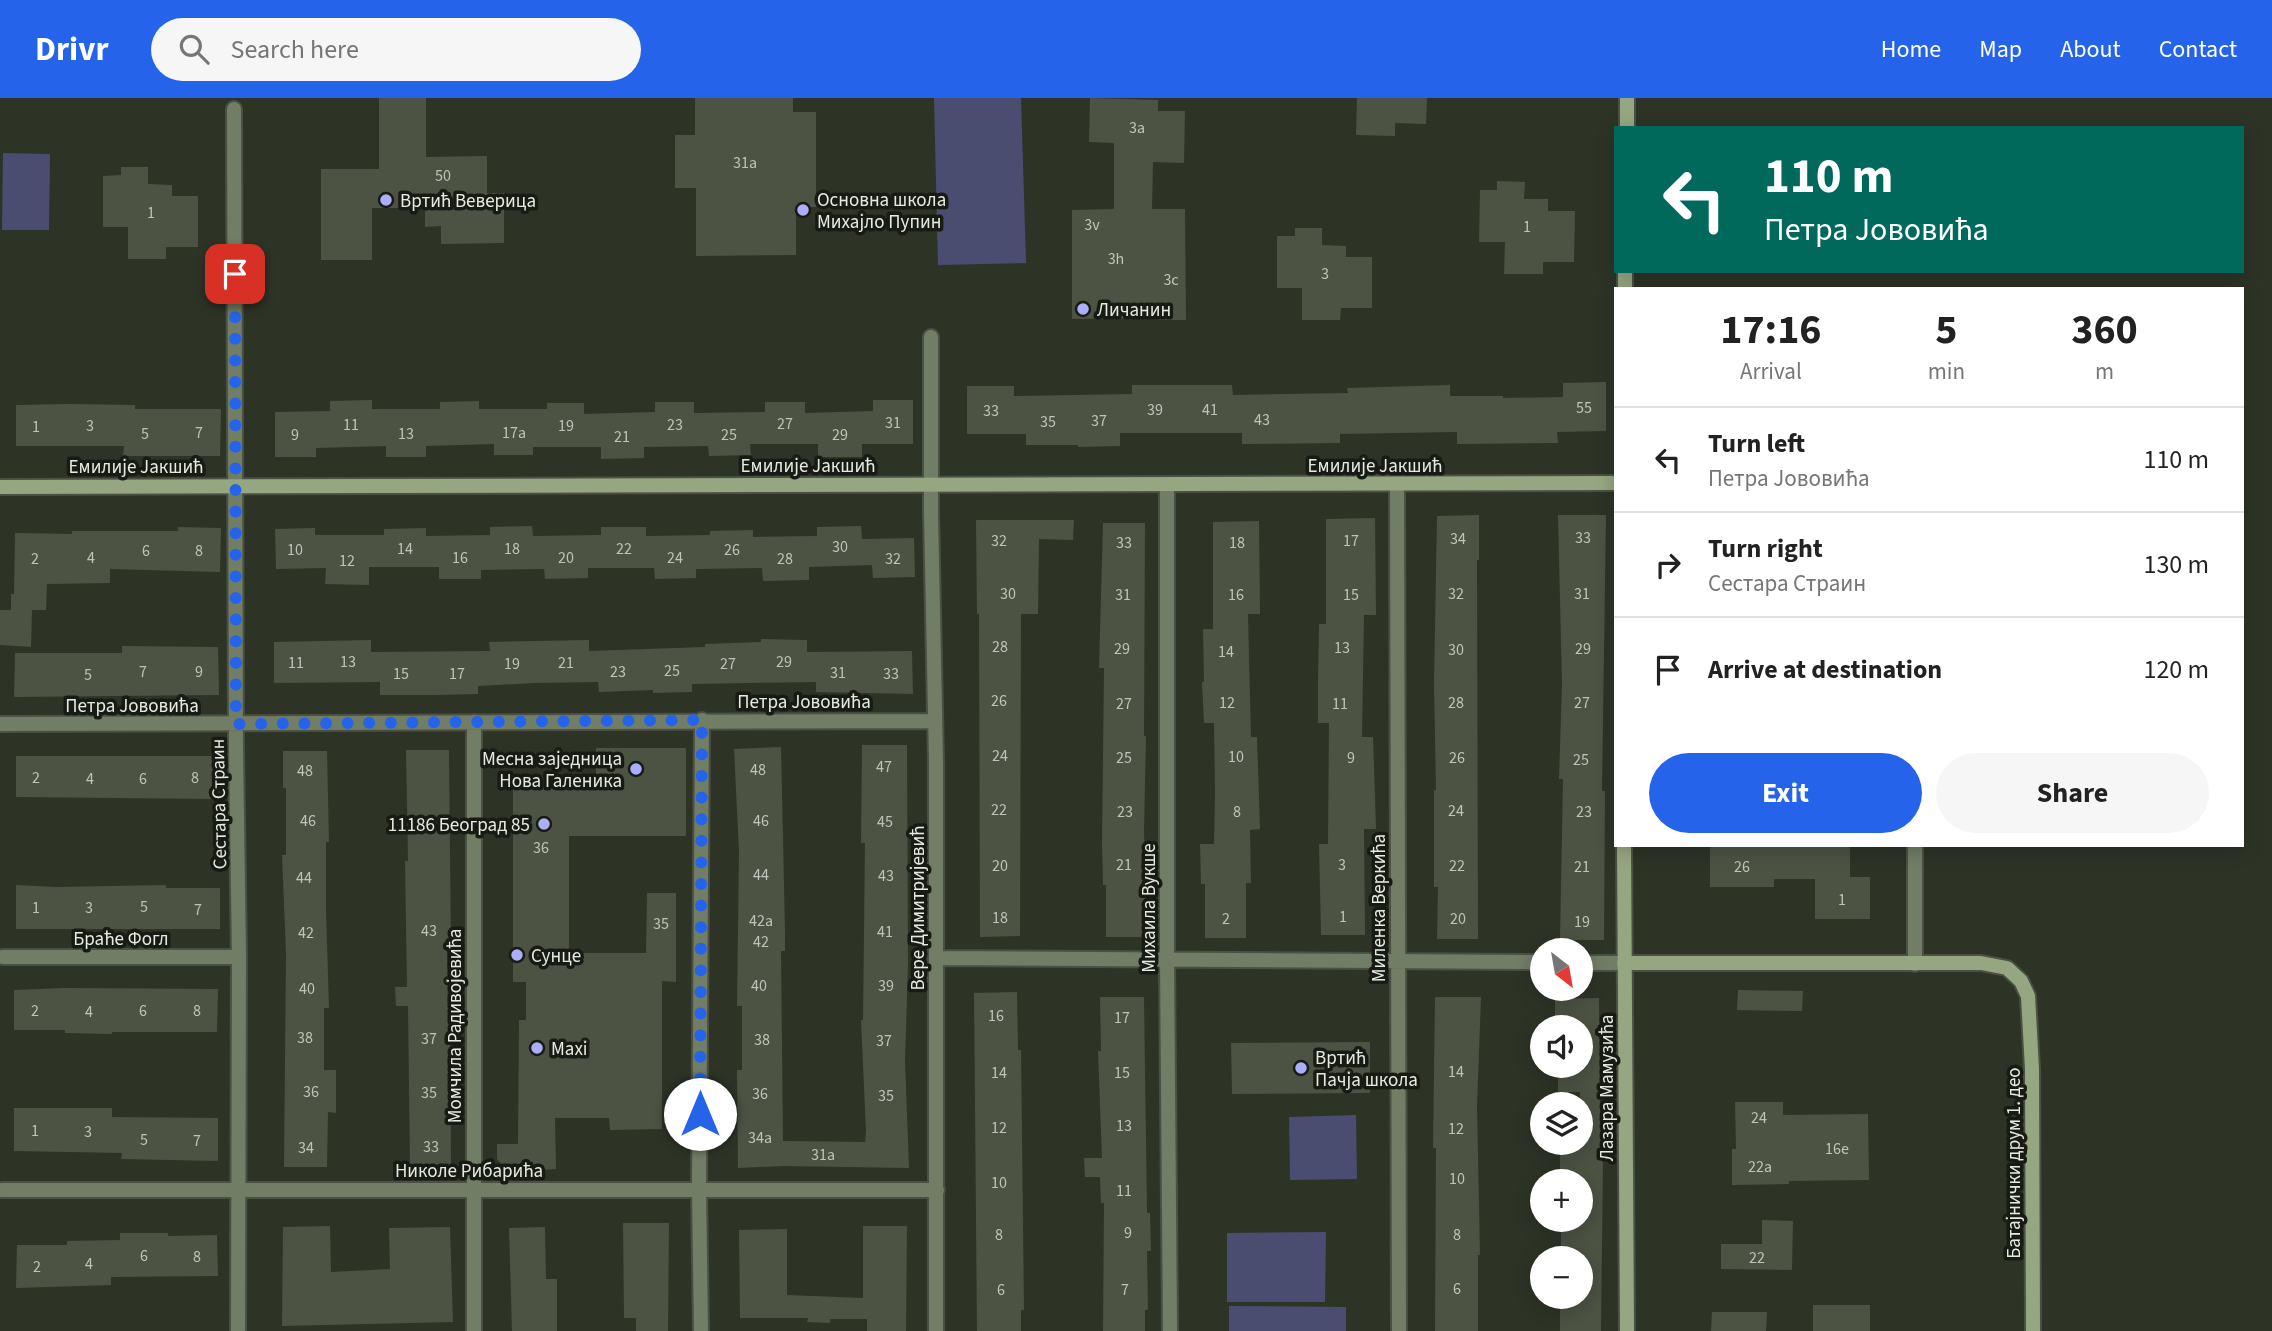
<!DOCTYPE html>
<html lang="en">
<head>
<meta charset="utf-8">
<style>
  :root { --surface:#fff; --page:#f6f6f6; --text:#222; --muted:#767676; --line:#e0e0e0; --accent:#2563eb }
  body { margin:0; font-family:"Source Sans 3",sans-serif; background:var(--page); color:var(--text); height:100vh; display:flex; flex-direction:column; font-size:26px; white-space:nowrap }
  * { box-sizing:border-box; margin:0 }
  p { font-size:23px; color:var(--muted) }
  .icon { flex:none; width:38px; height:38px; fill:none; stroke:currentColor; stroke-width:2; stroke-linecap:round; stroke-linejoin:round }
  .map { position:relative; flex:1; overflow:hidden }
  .drawer { position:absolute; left:1614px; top:189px; width:630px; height:560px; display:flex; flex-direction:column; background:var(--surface); border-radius:0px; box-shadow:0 4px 18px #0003 }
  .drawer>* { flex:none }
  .hud { position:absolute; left:1614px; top:28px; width:630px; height:147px; border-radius:0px; box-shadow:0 4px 18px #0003; background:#00695c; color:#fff; overflow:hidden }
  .needle { width:46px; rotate:149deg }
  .tools { position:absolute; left:1530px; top:840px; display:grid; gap:14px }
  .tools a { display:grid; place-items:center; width:63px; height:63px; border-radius:50%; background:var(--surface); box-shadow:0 4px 18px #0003; font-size:35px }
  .pin { position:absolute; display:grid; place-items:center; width:60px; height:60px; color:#fff; margin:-30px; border-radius:14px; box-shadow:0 4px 10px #0006 }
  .me { position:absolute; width:77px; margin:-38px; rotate:0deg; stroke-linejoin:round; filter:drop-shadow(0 0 5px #0008) }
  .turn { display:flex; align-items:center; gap:24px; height:147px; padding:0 35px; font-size:32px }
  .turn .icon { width:91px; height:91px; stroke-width:2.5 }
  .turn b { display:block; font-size:49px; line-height:60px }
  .eta { display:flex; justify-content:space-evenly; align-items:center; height:119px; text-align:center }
  .eta b { font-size:42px; font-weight:700; line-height:49px }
  .button { display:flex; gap:14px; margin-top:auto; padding:14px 35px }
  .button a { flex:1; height:80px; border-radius:42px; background:var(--accent); color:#fff; font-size:28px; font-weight:700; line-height:80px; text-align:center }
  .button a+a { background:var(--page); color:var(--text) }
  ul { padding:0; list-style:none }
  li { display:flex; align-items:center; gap:21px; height:105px; padding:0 35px; border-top:2px solid var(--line) }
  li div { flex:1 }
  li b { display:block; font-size:26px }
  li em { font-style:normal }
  header { display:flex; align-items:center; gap:42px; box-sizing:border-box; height:98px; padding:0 35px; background:var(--accent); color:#fff }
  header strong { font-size:33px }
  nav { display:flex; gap:38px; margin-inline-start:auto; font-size:24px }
  .search { width:490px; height:63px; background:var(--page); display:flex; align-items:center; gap:18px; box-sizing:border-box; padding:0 24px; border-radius:38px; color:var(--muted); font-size:26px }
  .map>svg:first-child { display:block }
</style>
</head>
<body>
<header>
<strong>Drivr</strong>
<div class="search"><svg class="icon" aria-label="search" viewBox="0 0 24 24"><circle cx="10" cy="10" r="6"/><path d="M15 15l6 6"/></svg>Search here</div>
<nav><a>Home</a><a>Map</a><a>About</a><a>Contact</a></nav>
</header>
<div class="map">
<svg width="2272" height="1233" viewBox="0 0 2272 1233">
  <rect width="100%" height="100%" fill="#2d3426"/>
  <path fill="#4a4d70" d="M934,0H1021L1026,165L938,167Z
    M3,55L50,56L49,132H2Z
    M1356,1017L1357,1081L1290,1082L1289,1019Z
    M1326,1134L1325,1204H1227V1135Z
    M1229,1208L1346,1209V1233H1229Z"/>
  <path fill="#4c5343" d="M379,0H426V59L487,58V95H504V145L441,146V128L425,129V110H372V162H321V71H379Z
    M695,0H793V14H816V109H796V157L696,158V90H675V37H695Z
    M1090,0L1158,2V13H1185L1184,65L1153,64L1152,111H1185L1186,222H1157V220L1072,221V112L1114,111V45L1089,44Z
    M1357,0H1427L1426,26L1395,25V38L1356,37Z
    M121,69H148V86L172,87V98H198V149H166V161H128V129H103V78L121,77Z
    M1497,83L1525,84L1524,101H1548V113H1575L1574,164H1543V176H1504L1505,144H1479L1480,92H1497Z
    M1295,130H1322V147L1346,148V159H1372V210H1341L1340,222H1302V190H1277V138H1295Z
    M1606,284V333L1557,334L1558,345L1457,346V334L1340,336V345L1242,346V335H1120V348L1078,349V347H1026V336H967V288H1014V298L1132,296V287H1232L1233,297L1348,295L1347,290L1450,287V298H1503V300L1563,299V285Z
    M372,302V311H440V304L479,303V311H547V305H584V316L655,314V304H694V315L765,314V304H805V315L873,313V302H913V346H862V359H818V346H750L751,357L709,358L708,348L644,349V360L601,361V349H533V357H494V346L426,348V359H386V348L316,350V359H275V314L330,313V303Z
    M69,306L135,307V311H221L220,358H123L124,348H16V307Z
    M1479,417V462H1477L1478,841H1437L1438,789H1434V692H1436L1434,585L1437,418Z
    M1558,417H1606L1602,693H1605L1604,842H1560L1563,681H1559L1562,586Z
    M1375,420L1376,517H1364L1362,639H1373L1376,731H1364L1365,837H1321L1319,746H1328L1329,625H1318V585L1319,526H1326V421Z
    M976,422H1074L1073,442L1039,441L1038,516H1021L1020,838L980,839L979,516H977Z
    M1259,423L1260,516H1248L1251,639H1257L1260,731L1250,732L1251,785H1246V840H1205V786H1201L1200,746H1214L1215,695L1214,625H1204L1202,584H1204L1203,531H1213V424Z
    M1103,425H1145L1144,638H1146L1144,734L1148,839H1106V787H1103L1102,746L1104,570H1099Z
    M532,428L533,438L601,437V429H646V438L710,437V433L753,432V439L817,438V429L861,428L862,441L914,440L915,479L873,480L872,467L809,469V482L763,483L762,470L696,471V480L655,481L654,470H588V480L545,481L544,471L481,472V481H439V469H369V487L325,486L326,470L276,471L275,431L315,430V437H384V431L426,430V438L490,437V429Z
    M178,429L221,430L220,474L110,471V485L47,486L46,512H32L31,549L0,547V512H11V496H14L15,435L72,436V433H178Z
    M761,541L807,542V554L912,553L913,596L816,594V584L692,586V594L653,595V592L599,594L598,584L534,585L478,588V596L437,597H380V584L274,585V544L371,542V554L490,553L489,544L589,542V553L705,549V546L761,544Z
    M122,548L218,549L219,597L14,599L15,555H122Z
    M862,647H907L908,866L905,963L909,1070L783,1068L738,1070L737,972H742V908H737L739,754L734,651L781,649L785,833V853H781L783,1043L865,1044L866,1033L861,922H863L865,745H861Z
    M596,650H686V738H569V855H646L647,795H676V884L662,883V1031L610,1032L609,1020H555L556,1071L509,1074L497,1061V1046H518L519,922H526V884H513V679H596Z
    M406,652H449L451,853H447L448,918H450L451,1068H410L408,908H396L395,889H407L405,763H408Z
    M283,653H327L329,744H326V813L329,910H324V972H336V1015L328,1014L327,1069H284L286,856L282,757H286V690H283Z
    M16,658H215L214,701L16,699Z
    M1710,747H1850V779H1870V821H1815V781H1774V789H1710Z
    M16,787L56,789L166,787V790H220V831H16Z
    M65,890L218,891L217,934H112V936L65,935V932H14V892Z
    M1738,892L1803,893L1802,913L1737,912Z
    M1017,894L1018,952H1021L1024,1212H1021V1233H977L974,895Z
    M1100,899H1144L1147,1115H1150L1151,1153H1147L1148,1212H1145V1233H1103L1104,1105H1101L1100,1079H1085L1084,1060H1102L1098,953H1101Z
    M1435,899H1481L1477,1009L1480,1157H1478V1233H1435L1436,1050H1433Z
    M1599,900L1600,1008L1602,1064H1603L1601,1233H1560V1199H1580V1159L1561,1160V1122H1580V1083H1560V1045H1580V994H1558V968H1580V929H1555V901Z
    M1370,944V995L1232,996L1231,945Z
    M1735,1004H1783V1017L1868,1016L1869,1082L1789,1083V1086L1732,1087V1051H1736Z
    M14,1010H112V1019L218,1020V1063L121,1061L122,1055L14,1053Z
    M1762,1122L1793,1123L1792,1172L1721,1171V1146H1762Z
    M623,1125H669L668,1233H636V1220H624Z
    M330,1128L331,1174L390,1171L389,1130L450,1129L453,1224L282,1228L283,1129Z
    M863,1128H907L906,1233H867V1221H830V1225L807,1224L808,1220H740L739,1132L787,1131V1197L863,1200Z
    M545,1129L546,1181H557V1233H512L509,1130Z
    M120,1135H168V1138L217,1137L218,1178L111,1179V1187L16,1190L17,1147H67V1143L120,1142Z
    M1813,1207H1870V1233H1813Z
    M1712,1214H1767L1766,1233H1711Z"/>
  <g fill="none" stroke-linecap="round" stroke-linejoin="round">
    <g stroke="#4a5144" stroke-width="18">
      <path id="street" d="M234,11L236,651L239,859L238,1233
        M931,239V416L936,663V1233
        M1397,386L1399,1233
        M1167,387V862L1170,1233
        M0,626L935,623
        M1915,747V866
        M3,859H239
        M936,860L1542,864
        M1580,865H1624
        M2,1092H937
        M474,1233V624
        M701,1233L699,1091L702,622"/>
    </g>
    <g stroke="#4a5144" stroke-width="18">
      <path id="secondary" d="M1627,30V0
        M1625,191V173
        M0,389L1615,385
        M1624,747L1627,1233
        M1624,865H1981L2007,870L2021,883L2028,898L2032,971L2033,1233"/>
    </g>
    <use href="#street" stroke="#717d65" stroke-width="14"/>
    <use href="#secondary" stroke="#95a781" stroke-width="14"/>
  </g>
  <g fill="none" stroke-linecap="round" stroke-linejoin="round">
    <path stroke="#2563eb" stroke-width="12" stroke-dasharray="0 21.6" d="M235,176L236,626L702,622L700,1016"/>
  </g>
  <g fill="#abaffb" stroke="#181b14" stroke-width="2.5">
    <circle cx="386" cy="102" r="7"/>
    <circle cx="803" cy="112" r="7"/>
    <circle cx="1083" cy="211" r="7"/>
    <circle cx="636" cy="671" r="7"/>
    <circle cx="544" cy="726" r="7"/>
    <circle cx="517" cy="857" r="7"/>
    <circle cx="537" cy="950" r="7"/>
    <circle cx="1301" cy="970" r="7"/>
  </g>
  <g text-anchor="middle" stroke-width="7" stroke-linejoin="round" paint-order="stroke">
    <g font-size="16" fill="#bfc4ba">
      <text x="1137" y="35">3a</text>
      <text x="745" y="70">31a</text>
      <text x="443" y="83">50</text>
      <text x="151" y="120">1</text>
      <text x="1092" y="132">3v</text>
      <text x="1527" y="134">1</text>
      <text x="1116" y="166">3h</text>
      <text x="1325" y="181">3</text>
      <text x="1171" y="187">3c</text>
      <text x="1584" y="315">55</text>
      <text x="1155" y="317">39</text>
      <text x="1210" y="317">41</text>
      <text x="991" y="318">33</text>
      <text x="1262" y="327">43</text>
      <text x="1099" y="328">37</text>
      <text x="1048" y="329">35</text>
      <text x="893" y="330">31</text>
      <text x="785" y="331">27</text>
      <text x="351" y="332">11</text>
      <text x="675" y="332">23</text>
      <text x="90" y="333">3</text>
      <text x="566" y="333">19</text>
      <text x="36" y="334">1</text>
      <text x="199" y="340">7</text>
      <text x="514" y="340">17a</text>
      <text x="145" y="341">5</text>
      <text x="406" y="341">13</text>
      <text x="295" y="342">9</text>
      <text x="729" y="342">25</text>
      <text x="840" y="342">29</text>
      <text x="622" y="344">21</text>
      <text x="1583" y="445">33</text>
      <text x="1458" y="446">34</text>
      <text x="999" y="448">32</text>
      <text x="1351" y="448">17</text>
      <text x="1124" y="450">33</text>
      <text x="1237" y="450">18</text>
      <text x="840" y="454">30</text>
      <text x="405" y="456">14</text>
      <text x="512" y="456">18</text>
      <text x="624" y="456">22</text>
      <text x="295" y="457">10</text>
      <text x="732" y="457">26</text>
      <text x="146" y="458">6</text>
      <text x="199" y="458">8</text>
      <text x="91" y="465">4</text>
      <text x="460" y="465">16</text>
      <text x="566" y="465">20</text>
      <text x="675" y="465">24</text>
      <text x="35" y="466">2</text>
      <text x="785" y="466">28</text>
      <text x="893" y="466">32</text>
      <text x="347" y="468">12</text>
      <text x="1008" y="501">30</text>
      <text x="1456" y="501">32</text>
      <text x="1582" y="501">31</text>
      <text x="1123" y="502">31</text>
      <text x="1236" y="502">16</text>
      <text x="1351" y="502">15</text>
      <text x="1000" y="554">28</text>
      <text x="1342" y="555">13</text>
      <text x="1122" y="556">29</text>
      <text x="1583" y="556">29</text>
      <text x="1456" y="557">30</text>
      <text x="1226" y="559">14</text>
      <text x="348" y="569">13</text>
      <text x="784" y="569">29</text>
      <text x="296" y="570">11</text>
      <text x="566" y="570">21</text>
      <text x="512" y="571">19</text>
      <text x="728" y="571">27</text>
      <text x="672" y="578">25</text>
      <text x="143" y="579">7</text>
      <text x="199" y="579">9</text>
      <text x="618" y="579">23</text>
      <text x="838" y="580">31</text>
      <text x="401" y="581">15</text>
      <text x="457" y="581">17</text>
      <text x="891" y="581">33</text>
      <text x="88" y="582">5</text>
      <text x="999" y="608">26</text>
      <text x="1227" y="610">12</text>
      <text x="1456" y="610">28</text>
      <text x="1582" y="610">27</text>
      <text x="1124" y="611">27</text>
      <text x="1340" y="611">11</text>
      <text x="1000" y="663">24</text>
      <text x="1236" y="664">10</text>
      <text x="1124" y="665">25</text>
      <text x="1351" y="665">9</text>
      <text x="1457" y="665">26</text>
      <text x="1581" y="667">25</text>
      <text x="884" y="674">47</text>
      <text x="758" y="677">48</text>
      <text x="305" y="678">48</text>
      <text x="36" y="685">2</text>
      <text x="195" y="685">8</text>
      <text x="90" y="686">4</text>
      <text x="143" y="686">6</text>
      <text x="999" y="717">22</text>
      <text x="1456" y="718">24</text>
      <text x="1125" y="719">23</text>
      <text x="1237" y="719">8</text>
      <text x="1584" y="719">23</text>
      <text x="308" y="728">46</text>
      <text x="761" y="728">46</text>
      <text x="885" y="729">45</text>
      <text x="541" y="755">36</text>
      <text x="1124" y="772">21</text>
      <text x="1342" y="772">3</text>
      <text x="1000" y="773">20</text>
      <text x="1457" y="773">22</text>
      <text x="1582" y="774">21</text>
      <text x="1742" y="774">26</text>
      <text x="761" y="782">44</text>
      <text x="886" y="783">43</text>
      <text x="304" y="785">44</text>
      <text x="1842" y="807">1</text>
      <text x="144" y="814">5</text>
      <text x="36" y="815">1</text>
      <text x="89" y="815">3</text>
      <text x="198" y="817">7</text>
      <text x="1343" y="824">1</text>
      <text x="1000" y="825">18</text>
      <text x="1226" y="826">2</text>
      <text x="1458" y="826">20</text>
      <text x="761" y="828">42a</text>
      <text x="1582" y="829">19</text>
      <text x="661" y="831">35</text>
      <text x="429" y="838">43</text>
      <text x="885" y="839">41</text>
      <text x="306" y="840">42</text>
      <text x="761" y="849">42</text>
      <text x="759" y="893">40</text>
      <text x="886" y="893">39</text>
      <text x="307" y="896">40</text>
      <text x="35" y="918">2</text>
      <text x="143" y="918">6</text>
      <text x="197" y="918">8</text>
      <text x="89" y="919">4</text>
      <text x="996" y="923">16</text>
      <text x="1122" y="925">17</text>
      <text x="305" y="945">38</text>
      <text x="429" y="946">37</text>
      <text x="762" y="947">38</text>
      <text x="884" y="948">37</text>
      <text x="1456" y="979">14</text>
      <text x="999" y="980">14</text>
      <text x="1122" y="980">15</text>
      <text x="311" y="999">36</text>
      <text x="429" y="1000">35</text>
      <text x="760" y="1001">36</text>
      <text x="886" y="1003">35</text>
      <text x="1759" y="1025">24</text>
      <text x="1124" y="1033">13</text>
      <text x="999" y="1035">12</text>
      <text x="1456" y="1036">12</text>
      <text x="35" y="1038">1</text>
      <text x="88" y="1039">3</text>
      <text x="760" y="1045">34a</text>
      <text x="144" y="1047">5</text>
      <text x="197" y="1048">7</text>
      <text x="431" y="1054">33</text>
      <text x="306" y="1055">34</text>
      <text x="1837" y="1056">16e</text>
      <text x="823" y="1062">31a</text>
      <text x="1760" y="1074">22a</text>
      <text x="1457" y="1086">10</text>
      <text x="999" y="1090">10</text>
      <text x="1124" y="1098">11</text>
      <text x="1128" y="1140">9</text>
      <text x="999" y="1142">8</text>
      <text x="1457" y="1142">8</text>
      <text x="144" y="1163">6</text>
      <text x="197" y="1164">8</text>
      <text x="1757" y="1165">22</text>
      <text x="89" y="1171">4</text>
      <text x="37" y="1174">2</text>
      <text x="1457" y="1196">6</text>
      <text x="1001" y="1197">6</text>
      <text x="1125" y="1197">7</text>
    </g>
    <g font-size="19" fill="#e5eae1" stroke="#181b14" text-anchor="start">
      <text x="817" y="108">Основна школа<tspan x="817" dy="22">Михајло Пупин</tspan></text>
      <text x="400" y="109">Вртић Веверица</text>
      <text x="1097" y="218">Личанин</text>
      <text x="622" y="667" text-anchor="end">Месна заједница<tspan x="622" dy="22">Нова Галеника</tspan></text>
      <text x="530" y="733" text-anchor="end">11186 Београд 85</text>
      <text x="531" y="864">Сунце</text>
      <text x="551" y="957">Maxi</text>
      <text x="1315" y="966">Вртић<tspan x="1315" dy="22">Пачја школа</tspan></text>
    </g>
    <g font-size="19" fill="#e5eae1" stroke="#181b14">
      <text x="808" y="374">Емилије Јакшић</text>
      <text x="1375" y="374">Емилије Јакшић</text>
      <text x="136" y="375">Емилије Јакшић</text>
      <text x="804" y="610">Петра Јововића</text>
      <text x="132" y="614">Петра Јововића</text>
      <text transform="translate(218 706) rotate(-91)" y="7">Сестара Страин</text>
      <text transform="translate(917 810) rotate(-90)" y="7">Вере Димитријевић</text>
      <text transform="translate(1148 810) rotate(-90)" y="7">Михаила Вукше</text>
      <text transform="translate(1378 810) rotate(-90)" y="7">Миленка Веркића</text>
      <text x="121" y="847">Браће Фогл</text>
      <text transform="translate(454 928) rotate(-90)" y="7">Момчила Радивојевића</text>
      <text transform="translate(1606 990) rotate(-90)" y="7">Лазара Мамузића</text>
      <text transform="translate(2013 1065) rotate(-90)" y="7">Батајнички друм 1. део</text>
      <text x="469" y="1079">Николе Рибарића</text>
    </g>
  </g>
</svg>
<div class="tools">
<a><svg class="needle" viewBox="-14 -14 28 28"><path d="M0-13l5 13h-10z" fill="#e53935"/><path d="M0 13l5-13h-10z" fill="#767676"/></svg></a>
<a><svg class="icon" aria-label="sound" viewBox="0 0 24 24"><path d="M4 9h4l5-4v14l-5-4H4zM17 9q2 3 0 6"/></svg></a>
<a><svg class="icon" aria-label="layers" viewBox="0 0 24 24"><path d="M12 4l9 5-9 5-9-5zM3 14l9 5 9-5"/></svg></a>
<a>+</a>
<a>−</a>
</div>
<div class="pin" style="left:235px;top:176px;background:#d93025"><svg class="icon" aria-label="arrive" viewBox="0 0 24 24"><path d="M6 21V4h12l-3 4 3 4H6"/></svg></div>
<svg class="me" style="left:700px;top:1016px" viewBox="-20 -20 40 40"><circle r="19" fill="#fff"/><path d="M0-13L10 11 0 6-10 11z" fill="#2563eb"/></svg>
<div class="hud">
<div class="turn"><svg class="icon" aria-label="left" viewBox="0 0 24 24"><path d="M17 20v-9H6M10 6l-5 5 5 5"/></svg><div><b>110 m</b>Петра Јововића</div></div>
</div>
<section class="drawer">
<div class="eta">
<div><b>17:16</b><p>Arrival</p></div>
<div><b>5</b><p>min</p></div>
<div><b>360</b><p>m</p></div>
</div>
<ul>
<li><svg class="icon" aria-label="left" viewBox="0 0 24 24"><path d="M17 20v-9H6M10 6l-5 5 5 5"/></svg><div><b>Turn left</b><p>Петра Јововића</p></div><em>110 m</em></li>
<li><svg class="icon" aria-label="right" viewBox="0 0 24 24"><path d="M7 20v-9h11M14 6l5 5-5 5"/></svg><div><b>Turn right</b><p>Сестара Страин</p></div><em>130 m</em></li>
<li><svg class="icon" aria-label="arrive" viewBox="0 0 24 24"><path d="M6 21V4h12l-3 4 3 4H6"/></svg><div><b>Arrive at destination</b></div><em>120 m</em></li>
</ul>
<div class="button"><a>Exit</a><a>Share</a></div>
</section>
</div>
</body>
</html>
